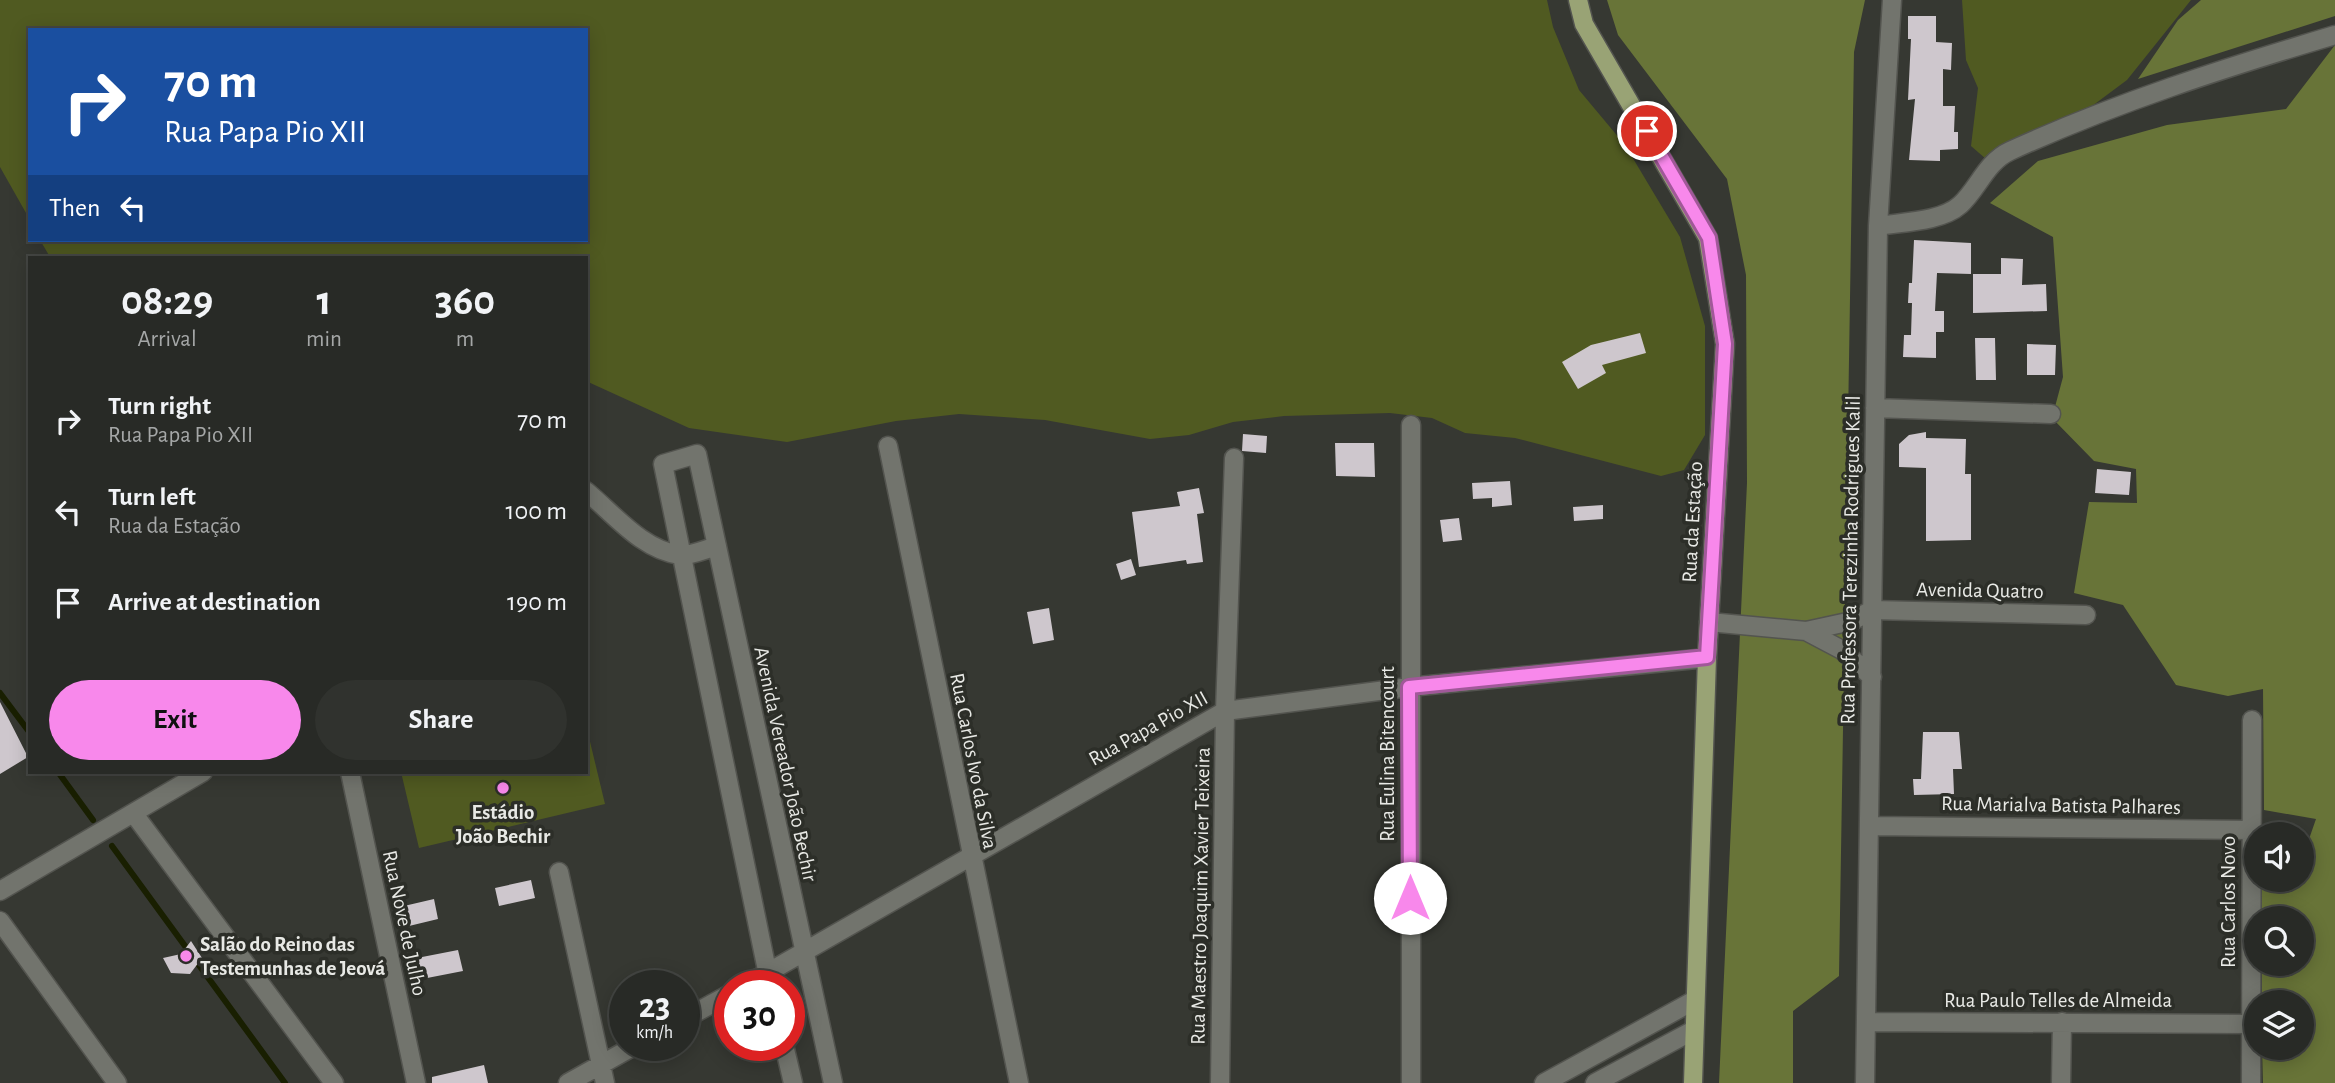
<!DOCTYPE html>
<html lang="en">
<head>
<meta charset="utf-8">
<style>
  :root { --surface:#282a26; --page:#30322e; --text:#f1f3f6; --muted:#a5a7a7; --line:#444643; --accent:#f888eb }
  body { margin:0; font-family:"Alegreya Sans",sans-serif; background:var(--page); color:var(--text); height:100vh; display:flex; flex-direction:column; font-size:26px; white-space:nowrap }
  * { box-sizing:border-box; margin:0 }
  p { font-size:23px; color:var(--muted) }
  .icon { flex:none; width:38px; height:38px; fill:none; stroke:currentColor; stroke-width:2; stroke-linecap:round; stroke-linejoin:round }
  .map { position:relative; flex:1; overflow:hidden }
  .sheet { position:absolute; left:28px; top:256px; width:560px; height:518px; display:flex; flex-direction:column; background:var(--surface); border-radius:0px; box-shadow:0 4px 18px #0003,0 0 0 2px var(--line) }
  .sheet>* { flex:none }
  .guide { position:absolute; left:28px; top:28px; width:560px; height:214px; border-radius:0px; box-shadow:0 4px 18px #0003,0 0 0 2px var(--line); background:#1a4fa0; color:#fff; overflow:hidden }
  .controls { position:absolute; left:2244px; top:822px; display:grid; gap:14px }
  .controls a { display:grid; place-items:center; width:70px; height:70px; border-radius:50%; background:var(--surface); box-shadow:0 4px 18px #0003,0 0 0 2px var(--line); font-size:35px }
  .speed { position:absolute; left:609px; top:970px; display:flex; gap:14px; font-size:35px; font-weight:700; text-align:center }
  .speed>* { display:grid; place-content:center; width:91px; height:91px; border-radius:50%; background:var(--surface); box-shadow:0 4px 18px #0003,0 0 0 2px var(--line); line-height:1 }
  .speed small { font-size:18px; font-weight:400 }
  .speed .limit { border:10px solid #d22; background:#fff; color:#111 }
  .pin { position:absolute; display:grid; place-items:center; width:60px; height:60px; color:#fff; margin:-30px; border:4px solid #fff; border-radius:50%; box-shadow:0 2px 7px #0007 }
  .me { position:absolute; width:77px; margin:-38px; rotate:0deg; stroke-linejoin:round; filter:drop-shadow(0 0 5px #0008) }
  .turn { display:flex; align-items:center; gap:24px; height:147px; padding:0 21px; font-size:32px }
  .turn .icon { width:91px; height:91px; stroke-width:2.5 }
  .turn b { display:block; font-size:49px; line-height:60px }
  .then { display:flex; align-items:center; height:66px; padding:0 21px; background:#0003; gap:14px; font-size:26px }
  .eta { display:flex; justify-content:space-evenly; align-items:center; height:119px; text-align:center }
  .eta b { font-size:42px; font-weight:700; line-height:49px }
  .cta { display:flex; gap:14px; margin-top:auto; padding:14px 21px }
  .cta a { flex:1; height:80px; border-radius:42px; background:var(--accent); color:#111; font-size:28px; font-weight:700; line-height:80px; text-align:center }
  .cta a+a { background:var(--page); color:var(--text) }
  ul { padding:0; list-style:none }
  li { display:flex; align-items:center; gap:21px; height:91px; padding:0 21px }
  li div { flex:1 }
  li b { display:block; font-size:26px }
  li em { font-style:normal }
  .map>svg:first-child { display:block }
</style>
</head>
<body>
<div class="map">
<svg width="2335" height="1083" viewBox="0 0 2335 1083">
  <rect width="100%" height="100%" fill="#363832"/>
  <path fill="#505a21" d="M0,0H1547L1553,27L1579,90L1625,145L1680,237L1705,326V435L1684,470L1661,476L1515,438L1465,433L1432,418L1390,413L1284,416L1233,422L1189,435L1150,439L1045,420L959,414L896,421L787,442L689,428L586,381V257H50L40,240H586V30H30V220L0,167Z
    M1962,0H2191L2127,80L2084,112L1986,159L1971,146L1978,88L1966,60Z
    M586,725L605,804L419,848L401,772H586Z"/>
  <path fill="#687438" d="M1607,0H1865L1854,52L1839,976L1793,1011V1083H1719L1747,483L1746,275L1727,179L1618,35Z
    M2201,0H2335V16L2138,79L2178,20Z
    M2335,45V1083H2263L2262,1048H2301V1003H2262V964H2301V919H2261V880H2301V862L2316,819L2264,810L2263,689L2228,696L2176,685L2123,605L2074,593L2089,502L2137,503L2136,469L2094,461L2052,418L2063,377L2053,237L1990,203L2038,161L2167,125L2286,109Z"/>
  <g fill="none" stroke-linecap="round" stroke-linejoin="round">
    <path stroke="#191f01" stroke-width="6" d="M0,693L30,733
      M58,772L93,820
      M112,846L285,1083"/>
  </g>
  <path fill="#cec7cd" d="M1908,16H1936V42L1952,43L1951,70L1943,69V106H1955L1954,132H1958V149L1940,150V161L1909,160L1915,99L1908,100L1911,39H1908Z
    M1914,240L1971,243V274L1937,273L1935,311H1944V332H1936V358L1903,357L1904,335H1911L1912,303H1908L1909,283H1912Z
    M2001,258L2023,259L2022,285L2046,284L2047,311L1973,313V274H2001Z
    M1640,333L1646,353L1602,365L1606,373L1578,389L1562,362L1591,345Z
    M1975,338H1995L1996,380H1976Z
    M2027,344L2056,345L2055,375H2027Z
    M1926,432V438L1966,439L1965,474H1971V540L1926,541V468L1899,467V444L1909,435Z
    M1243,434L1267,436L1266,453L1242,451Z
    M1335,443H1374L1375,477L1336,476Z
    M2097,469L2131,472L2129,495L2095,493Z
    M1510,481L1512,505L1492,507V498L1473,499L1472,483Z
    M1199,488L1204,513L1197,514L1203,562L1187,564L1186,560L1139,567L1132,512L1180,506L1177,492Z
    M1603,505V519L1574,521L1573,507Z
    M1459,518L1462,540L1443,542L1440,520Z
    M1131,559L1136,575L1121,580L1116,564Z
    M1049,608L1054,640L1033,644L1027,612Z
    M0,702L28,757L0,774Z
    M1923,732H1959L1962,769H1953L1954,794L1914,795L1913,779H1921Z
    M531,880L535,898L499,906L495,888Z
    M434,899L438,919L409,926L404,906Z
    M191,941L202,958L190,974L171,973L163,958L181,954Z
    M458,950L463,971L422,979L417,958Z
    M484,1065L488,1083H432V1077Z"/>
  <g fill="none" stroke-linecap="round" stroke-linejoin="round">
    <g stroke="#53544f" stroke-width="21">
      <path id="minor" d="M1878,226C1901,222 1941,222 1960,205C1978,189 1986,162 2010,151C2115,103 2224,68 2335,35
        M1875,408L2051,414
        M1411,425V1083
        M888,446L1019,1083
        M586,491C614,514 642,550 680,555C691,556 706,549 717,546
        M1709,622L1806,631L1842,650L1872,677
        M1806,631L1852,621L1872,610L2086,615
        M350,772L416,1083
        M134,814L334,1083
        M1871,826L2251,830
        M559,872L605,1083
        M0,891L203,772
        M0,921L117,1083
        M746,985L1225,711L1409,687L1707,658
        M770,985L663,464L697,454L833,1083
        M684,1019L730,994
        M1866,1022L2250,1024
        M784,1045L793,1083
        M568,1083L636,1045
        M1220,1083L1225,711L1234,458
        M1544,1083L1695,1000
        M1595,1083L1694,1030
        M1865,1083L1878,226L1892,0
        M2061,1083L2062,1022
        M2251,1083L2252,720"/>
    </g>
    <g stroke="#53544f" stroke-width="21">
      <path id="major" d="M1578,0L1584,24L1708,238L1725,344L1707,658L1693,1083"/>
    </g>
    <use href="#minor" stroke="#72746d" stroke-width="18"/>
    <use href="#major" stroke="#99a375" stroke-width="18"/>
  </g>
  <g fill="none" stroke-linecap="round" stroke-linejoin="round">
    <g stroke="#a15899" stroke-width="18">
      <path id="route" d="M1410,898L1409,687L1707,657L1725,344L1709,238L1647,131"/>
    </g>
    <use href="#route" stroke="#f888eb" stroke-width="12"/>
  </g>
  <g fill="#f888eb" stroke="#2c2e28" stroke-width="2.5">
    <circle cx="503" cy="788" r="7"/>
    <circle cx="186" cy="956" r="7"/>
  </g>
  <g text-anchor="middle" stroke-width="7" stroke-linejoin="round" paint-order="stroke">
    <g font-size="21" fill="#e8e9e5" stroke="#2c2e28">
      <text transform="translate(1692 522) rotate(-87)" y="7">Rua da Estação</text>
      <text transform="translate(1850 560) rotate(-89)" y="7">Rua Professora Terezinha Rodrigues Kalil</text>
      <text transform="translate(1980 590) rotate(1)" y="7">Avenida Quatro</text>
      <text transform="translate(1148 728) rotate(-29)" y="7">Rua Papa Pio XII</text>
      <text transform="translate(1387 754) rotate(-90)" y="7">Rua Eulina Bitencourt</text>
      <text transform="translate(974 761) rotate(79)" y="7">Rua Carlos Ivo da Silva</text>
      <text transform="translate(786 764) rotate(78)" y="7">Avenida Vereador João Bechir</text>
      <text transform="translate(2061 805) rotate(1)" y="7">Rua Marialva Batista Palhares</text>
      <text transform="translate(1200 896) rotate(-89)" y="7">Rua Maestro Joaquim Xavier Teixeira</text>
      <text transform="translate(2228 902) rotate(-90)" y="7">Rua Carlos Novo</text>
      <text transform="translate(405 923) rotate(78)" y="7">Rua Nove de Julho</text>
      <text x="2058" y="1007">Rua Paulo Telles de Almeida</text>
    </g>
    <g font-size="21" font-weight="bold" fill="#e8e9e5" stroke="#2c2e28">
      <text x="503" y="819">Estádio<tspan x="503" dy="24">João Bechir</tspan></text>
      <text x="200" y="951" text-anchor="start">Salão do Reino das<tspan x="200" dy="24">Testemunhas de Jeová</tspan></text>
    </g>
  </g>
</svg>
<div class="controls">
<a><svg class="icon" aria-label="sound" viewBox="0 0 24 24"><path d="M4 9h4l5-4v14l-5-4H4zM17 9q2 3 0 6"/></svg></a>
<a><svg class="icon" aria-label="search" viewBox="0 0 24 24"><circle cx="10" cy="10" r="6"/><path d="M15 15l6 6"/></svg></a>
<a><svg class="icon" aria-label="layers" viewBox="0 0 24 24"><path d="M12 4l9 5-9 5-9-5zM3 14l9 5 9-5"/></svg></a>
</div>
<div class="speed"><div>23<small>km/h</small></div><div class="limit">30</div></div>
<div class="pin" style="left:1647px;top:131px;background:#d93025"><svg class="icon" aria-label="arrive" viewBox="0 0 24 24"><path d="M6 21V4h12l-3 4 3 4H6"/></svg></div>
<svg class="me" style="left:1410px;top:898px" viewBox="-20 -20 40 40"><circle r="19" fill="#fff"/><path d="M0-13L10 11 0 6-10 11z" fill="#f888eb"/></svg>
<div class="guide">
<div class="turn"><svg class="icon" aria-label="right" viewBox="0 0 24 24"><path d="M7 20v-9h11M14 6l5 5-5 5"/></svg><div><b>70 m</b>Rua Papa Pio XII</div></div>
<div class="then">Then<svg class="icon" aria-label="left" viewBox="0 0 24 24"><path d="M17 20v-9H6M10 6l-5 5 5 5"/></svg></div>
</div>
<section class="sheet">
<div class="eta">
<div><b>08:29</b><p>Arrival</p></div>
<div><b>1</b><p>min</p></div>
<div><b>360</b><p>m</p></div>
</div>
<ul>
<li><svg class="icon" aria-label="right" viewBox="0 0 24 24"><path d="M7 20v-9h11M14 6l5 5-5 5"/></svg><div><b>Turn right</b><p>Rua Papa Pio XII</p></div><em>70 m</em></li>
<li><svg class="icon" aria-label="left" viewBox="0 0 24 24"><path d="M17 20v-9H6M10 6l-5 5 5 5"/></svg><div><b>Turn left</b><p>Rua da Estação</p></div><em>100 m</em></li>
<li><svg class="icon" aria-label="arrive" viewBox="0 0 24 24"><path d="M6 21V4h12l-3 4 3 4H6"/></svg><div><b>Arrive at destination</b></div><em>190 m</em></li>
</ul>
<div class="cta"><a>Exit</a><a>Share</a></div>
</section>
</div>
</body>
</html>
